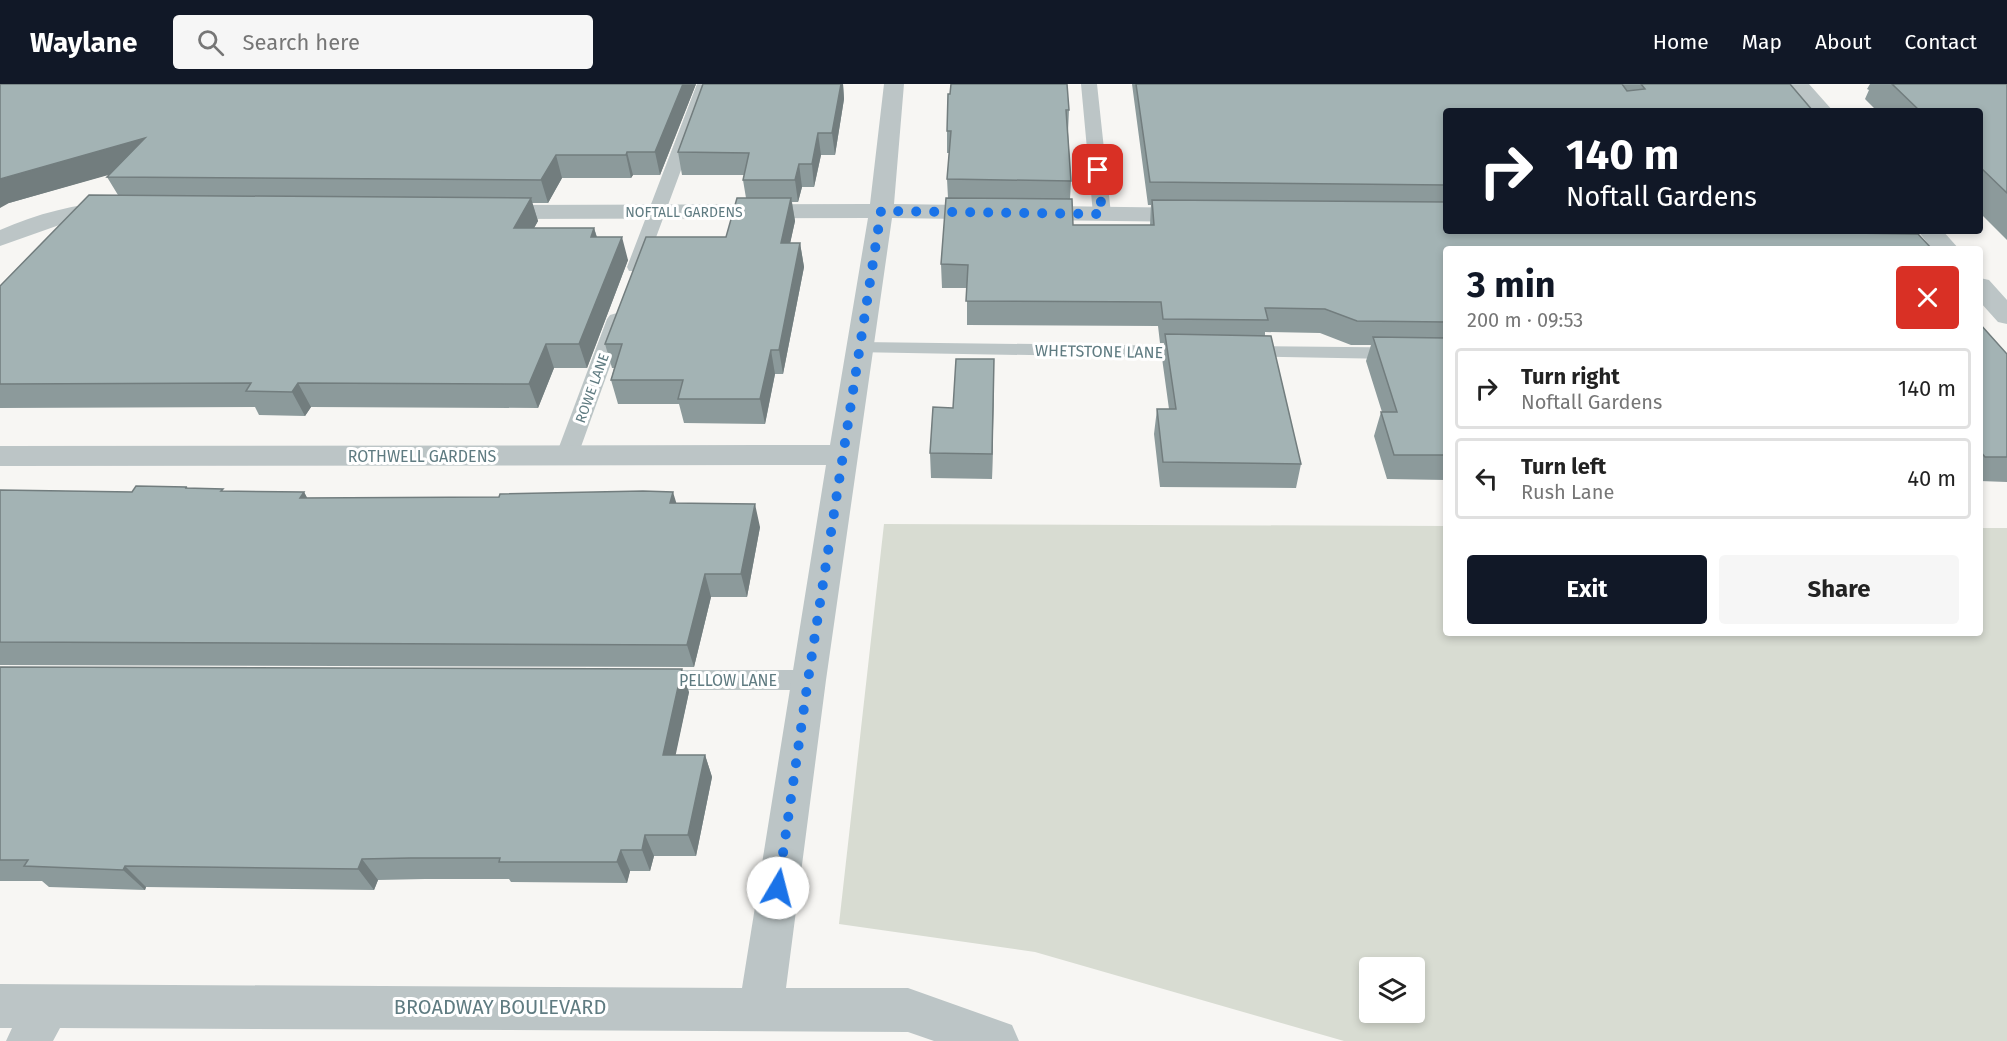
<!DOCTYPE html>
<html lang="en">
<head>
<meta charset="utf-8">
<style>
  :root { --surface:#fff; --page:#f6f6f6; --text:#222; --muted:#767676; --line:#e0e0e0; --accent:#111827 }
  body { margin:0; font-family:"Fira Sans",sans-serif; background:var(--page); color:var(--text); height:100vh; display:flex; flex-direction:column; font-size:22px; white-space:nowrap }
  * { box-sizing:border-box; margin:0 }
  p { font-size:20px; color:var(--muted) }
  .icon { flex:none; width:33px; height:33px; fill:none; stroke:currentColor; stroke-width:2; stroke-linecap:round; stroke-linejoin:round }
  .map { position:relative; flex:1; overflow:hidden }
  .sheet { position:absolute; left:1443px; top:162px; width:540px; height:390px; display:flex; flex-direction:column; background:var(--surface); border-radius:6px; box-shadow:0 3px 9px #0003 }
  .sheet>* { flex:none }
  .top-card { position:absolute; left:1443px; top:24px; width:540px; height:126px; border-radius:6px; box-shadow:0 3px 9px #0003; background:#111827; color:#fff; overflow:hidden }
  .fabs { position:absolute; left:1359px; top:873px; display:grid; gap:12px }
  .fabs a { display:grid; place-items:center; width:66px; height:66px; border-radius:6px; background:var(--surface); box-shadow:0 3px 9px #0003; font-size:30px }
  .pin { position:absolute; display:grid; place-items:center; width:51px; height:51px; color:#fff; margin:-26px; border-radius:12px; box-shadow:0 3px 9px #0006 }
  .me { position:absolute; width:66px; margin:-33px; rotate:8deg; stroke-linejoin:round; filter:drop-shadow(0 0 4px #0008) }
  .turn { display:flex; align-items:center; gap:21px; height:126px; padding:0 24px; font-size:27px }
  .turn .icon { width:78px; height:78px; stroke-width:2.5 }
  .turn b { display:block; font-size:42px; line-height:51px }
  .round { display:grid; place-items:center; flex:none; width:63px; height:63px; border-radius:6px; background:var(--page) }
  .summary { display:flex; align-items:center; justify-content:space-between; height:102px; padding:0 24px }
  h1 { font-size:36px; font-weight:700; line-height:45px; color:var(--accent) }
  .cta { display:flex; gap:12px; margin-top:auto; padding:12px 24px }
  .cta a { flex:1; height:69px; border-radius:6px; background:var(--accent); color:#fff; font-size:24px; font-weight:700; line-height:69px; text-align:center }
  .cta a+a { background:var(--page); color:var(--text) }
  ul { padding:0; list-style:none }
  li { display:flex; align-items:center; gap:18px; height:81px; margin:0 12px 9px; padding:0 12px; border:3px solid var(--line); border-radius:6px }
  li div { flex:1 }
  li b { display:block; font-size:22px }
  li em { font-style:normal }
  header { display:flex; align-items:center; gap:36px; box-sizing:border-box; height:84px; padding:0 30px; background:var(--accent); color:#fff }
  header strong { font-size:28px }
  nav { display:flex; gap:33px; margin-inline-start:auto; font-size:21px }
  .search { width:420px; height:54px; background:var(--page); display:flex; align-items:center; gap:15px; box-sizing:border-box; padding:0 21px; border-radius:6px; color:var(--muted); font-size:22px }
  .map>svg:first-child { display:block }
</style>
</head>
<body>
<header>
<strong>Waylane</strong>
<div class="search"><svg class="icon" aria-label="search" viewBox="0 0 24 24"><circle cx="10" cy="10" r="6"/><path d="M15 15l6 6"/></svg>Search here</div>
<nav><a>Home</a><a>Map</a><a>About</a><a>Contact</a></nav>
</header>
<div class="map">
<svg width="2007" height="957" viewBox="0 0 2007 957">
  <rect width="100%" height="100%" fill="#f7f6f3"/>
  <path fill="#d8dcd2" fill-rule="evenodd" d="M884,440L1446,442V549H1980V444H2007V957H1344L1035,868L839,840ZM1370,884H1414V928H1370Z"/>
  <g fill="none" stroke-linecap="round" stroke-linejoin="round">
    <path fill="#bcc5c6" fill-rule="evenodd" d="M697,0H713L645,183L643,187H629L627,183Z
      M1081,0H1097L1111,130L1108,134H1096L1093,130Z
      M617,229L624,231L627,235L578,371L575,376L567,378L559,376L556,371L607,235L610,231Z
      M860,258L1194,262L1201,264L1204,268L1201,272L1194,274L853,268L850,264L853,260Z
      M1244,262L1446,264V276L1237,272L1234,268L1237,264Z
      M653,586H808L817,589L821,596L817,603L808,606H653L644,603L640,596L644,589Z"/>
    <path fill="#bcc5c6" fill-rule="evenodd" d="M884,0H904L894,120L1196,124L1205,126L1208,131L1205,136L1196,138L892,134L826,596L786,904H908L1012,941L1019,957H934L908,948L60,944L53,957H6L12,944H0V900L742,904L826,381L0,382V362L830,361L868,134L491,135L482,133L479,128L482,123L491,121L870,120Z
      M1787,0H1809L1833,27H1810Z
      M116,118L125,120L128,125L125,130L65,139L0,162V146C37,130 76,119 116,118Z
      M1918,147H1943L1959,165H1932Z
      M1980,194L1989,196L2007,216V240L1998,238L1980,218Z"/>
  </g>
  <path fill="#8c9a9b" d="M0,0H696L660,91H633L631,94H562L548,119H532L538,137L534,144H594L597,153L628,176L587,284H554L538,324L311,323L305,332L259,331L255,323L0,324V202L118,111L107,93L110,90L9,119Z
    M703,0H843L844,15L835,71H821L814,103H802L798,118H792L795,137L790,159H800L804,183L783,290H775L765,340L684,339L679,320H618L611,296L614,284H612L605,260L726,153L746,114L743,96L744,91H682L678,68Z
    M1132,0H1790L1446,27V396L1387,395L1374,352L1381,328H1382L1366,277L1371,261H1351L1320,249L1265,248V252L1301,380L1296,404L1160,403L1154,350L1157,325H1169L1162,274L1164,259H1160L1158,242L967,241V204H942L941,180L948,114L947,95L949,69H947V47L1069,26L1068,48L1071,97L1070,115L1073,141H1150L1151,121H1148Z
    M1870,0H2007V156L1980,129V27H1877L1865,15L1869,6L1867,5Z
    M1980,240L2007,270V398L1980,397Z
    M994,275L992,395L931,394L930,369L953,324Z
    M188,404L224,407L304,408L307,414L676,419L760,443L747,513H711L694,583L0,581V406L132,408Z
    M0,583L689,608L675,671H705L712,693L696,772H654L650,787H630L627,799L511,798L509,795H425L378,796L374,806L146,803L145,806L49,803L42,797H0Z"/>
  <path fill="#727d7e" d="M683,0H696L660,91L655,68Z
    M841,0H843L844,15L835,71L832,49Z
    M818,49L821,71L814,103L812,80Z
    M145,54L158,77L9,119L0,124V95Z
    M627,68L633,91L631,94L626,71Z
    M556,71L562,94L548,119L541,96Z
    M799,80L802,103L798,118L795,96Z
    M531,114L538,137L521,167L514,144Z
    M791,114L795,137L785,183L781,159Z
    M594,144L601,168L591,153Z
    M622,153L628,176L587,284L579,260Z
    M800,159L804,183L783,290L779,266Z
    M546,260L554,284L538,324L529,300Z
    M771,266L775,290L765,340L760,315Z
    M994,275V299L992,395V370Z
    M298,299L311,323L305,332L292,308Z
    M304,408L317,432L300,414Z
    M673,408L680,431L670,419Z
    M755,420L760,443L747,513L741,490Z
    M705,490L711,513L694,583L687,561Z
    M682,585L689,608L671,693L663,671Z
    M705,671L712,693L696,772L688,751Z
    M645,751L654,772L650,787L642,766Z
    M621,766L630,787L627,799L617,778Z
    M362,775L378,796L374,806L358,785Z
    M125,782L146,803L145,806L123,786Z"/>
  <path fill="#a3b3b4" stroke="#727d7e" stroke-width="1.5" d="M0,0H683L655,68H627L626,71H556L541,96L107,93L145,54L0,95Z
    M703,0H841L832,49H818L812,80H799L795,96H743L749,69L678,68Z
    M951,0H1067L1069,26H1066L1071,97L947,95L951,47H947L948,10H950Z
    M1136,0H1622L1627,7L1645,5L1641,0H1790L1813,27H1446V101L1150,98Z
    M1892,0H2007V109L1980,83V27H1920Z
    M89,111L531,114L514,144H594L591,153H622L579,260H546L529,300L298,299L292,308L246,307L251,299L0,300V202Z
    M737,114H791L781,159H800L779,266H771L760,315H678L683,296H611L622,260H605L646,153H726Z
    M946,114L1072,115L1073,141H1154L1152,116L1446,118V147H1773L1774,148L1918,150L1932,165H1446V238L1357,237L1325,225L1265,224L1268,236L1163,235L1161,218L966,217L968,181L941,180Z
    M1980,240L2007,270V373H1985L1980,367Z
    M1165,250L1271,252L1301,380L1163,378L1157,325H1176Z
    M1373,253L1446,254V371H1394L1381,328H1397Z
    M956,275H994L992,370L930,369L933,323L953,324Z
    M136,402L187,403L185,404L223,405L221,407L304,408L300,414L499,413L500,410L643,407L673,408L670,419L755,420L741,490H705L687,561L0,558V406L132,408Z
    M0,583L682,585L663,671H705L688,751H645L642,766H621L617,778H499L500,774H410L362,775L358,785L125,782L123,786L24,782L28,776H0Z"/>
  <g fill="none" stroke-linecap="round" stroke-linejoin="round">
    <path stroke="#1a73e8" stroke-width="10" stroke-dasharray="0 18" d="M778,804L808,596L881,127L1102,130L1098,86"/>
  </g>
  <g text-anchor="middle" stroke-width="6" stroke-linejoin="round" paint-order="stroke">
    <g font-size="14" fill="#5f7b81" stroke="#fff">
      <text x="684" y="133">NOFTALL GARDENS</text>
      <text transform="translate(592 304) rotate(-70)" y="5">ROWE LANE</text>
    </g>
    <g font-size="16" fill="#5f7b81" stroke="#fff">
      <text transform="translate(1099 267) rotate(1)" y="6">WHETSTONE LANE</text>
      <text x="422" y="378">ROTHWELL GARDENS</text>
      <text x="728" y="602">PELLOW LANE</text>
    </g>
    <g font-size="20" fill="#5f7b81" stroke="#fff">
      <text x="500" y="930">BROADWAY BOULEVARD</text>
    </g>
  </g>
</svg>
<div class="fabs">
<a><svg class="icon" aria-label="layers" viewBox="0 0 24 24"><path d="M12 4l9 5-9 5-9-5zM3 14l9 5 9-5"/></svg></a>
</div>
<div class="pin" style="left:1098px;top:86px;background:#d93025"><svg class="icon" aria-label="arrive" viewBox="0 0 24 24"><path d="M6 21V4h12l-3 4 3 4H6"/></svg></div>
<svg class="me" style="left:778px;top:804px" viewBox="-20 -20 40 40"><circle r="19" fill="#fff"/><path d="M0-13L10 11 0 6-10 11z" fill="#1a73e8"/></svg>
<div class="top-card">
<div class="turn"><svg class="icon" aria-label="right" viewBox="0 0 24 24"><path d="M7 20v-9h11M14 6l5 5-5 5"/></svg><div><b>140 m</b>Noftall Gardens</div></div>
</div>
<section class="sheet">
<div class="summary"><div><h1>3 min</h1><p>200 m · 09:53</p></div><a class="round" style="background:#d93025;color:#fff"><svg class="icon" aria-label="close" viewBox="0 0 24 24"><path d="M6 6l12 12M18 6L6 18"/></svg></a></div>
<ul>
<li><svg class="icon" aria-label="right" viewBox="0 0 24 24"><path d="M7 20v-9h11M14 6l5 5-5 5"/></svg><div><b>Turn right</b><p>Noftall Gardens</p></div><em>140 m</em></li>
<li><svg class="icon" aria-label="left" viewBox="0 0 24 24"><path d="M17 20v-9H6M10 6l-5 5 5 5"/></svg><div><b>Turn left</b><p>Rush Lane</p></div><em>40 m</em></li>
</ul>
<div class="cta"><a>Exit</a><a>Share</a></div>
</section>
</div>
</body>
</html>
